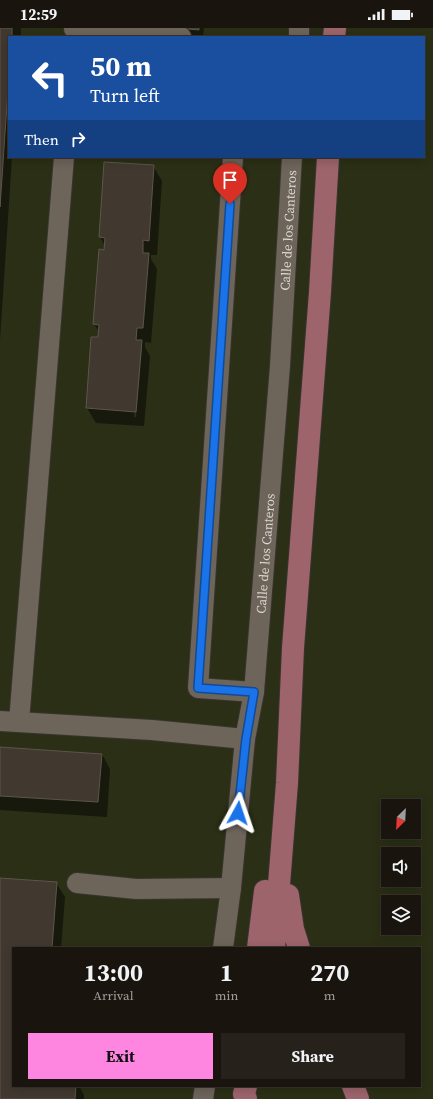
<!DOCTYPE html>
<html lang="en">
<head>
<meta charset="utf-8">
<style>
  :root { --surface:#1a140e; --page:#27211c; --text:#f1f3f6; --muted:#9f9e9e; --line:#38332e; --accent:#fe86e0 }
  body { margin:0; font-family:"Source Serif 4",serif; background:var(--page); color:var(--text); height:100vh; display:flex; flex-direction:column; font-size:15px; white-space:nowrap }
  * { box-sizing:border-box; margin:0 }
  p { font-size:13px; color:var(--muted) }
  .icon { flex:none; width:22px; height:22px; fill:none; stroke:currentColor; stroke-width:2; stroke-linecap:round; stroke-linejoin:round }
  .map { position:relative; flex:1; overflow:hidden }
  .panel { position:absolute; left:12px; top:919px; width:409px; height:140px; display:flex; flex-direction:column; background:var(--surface); border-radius:0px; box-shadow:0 2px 10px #0003,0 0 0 1px var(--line) }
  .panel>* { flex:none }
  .top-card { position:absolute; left:8px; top:8px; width:417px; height:122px; border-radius:0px; box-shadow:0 2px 10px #0003,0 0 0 1px var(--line); background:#1a4fa0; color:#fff; overflow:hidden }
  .needle { width:26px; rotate:204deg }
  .buttons { position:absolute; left:381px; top:771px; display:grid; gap:8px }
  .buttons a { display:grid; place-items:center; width:40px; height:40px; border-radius:0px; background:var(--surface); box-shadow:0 2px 10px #0003,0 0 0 1px var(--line); font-size:20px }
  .pin { position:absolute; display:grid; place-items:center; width:34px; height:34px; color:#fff; margin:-41px -17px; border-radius:50% 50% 50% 0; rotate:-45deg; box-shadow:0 0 4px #0007 }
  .pin .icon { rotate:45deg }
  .me { position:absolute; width:44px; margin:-22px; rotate:5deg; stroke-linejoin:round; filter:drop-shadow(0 0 3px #0008) }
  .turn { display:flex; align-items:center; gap:14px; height:84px; padding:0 16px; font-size:18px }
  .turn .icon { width:52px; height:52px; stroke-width:2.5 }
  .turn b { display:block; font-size:28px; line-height:34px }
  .then { display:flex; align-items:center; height:38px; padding:0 16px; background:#0003; gap:8px; font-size:15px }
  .eta { display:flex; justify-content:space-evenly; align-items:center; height:68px; text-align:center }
  .eta b { font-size:24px; font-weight:700; line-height:28px }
  .button { display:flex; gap:8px; margin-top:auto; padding:8px 16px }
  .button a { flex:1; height:46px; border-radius:0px; background:var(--accent); color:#111; font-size:16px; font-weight:700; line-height:46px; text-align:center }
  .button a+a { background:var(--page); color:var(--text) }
  .status { display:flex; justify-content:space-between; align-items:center; height:28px; padding:0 20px; background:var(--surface); direction:ltr }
  .status svg { height:11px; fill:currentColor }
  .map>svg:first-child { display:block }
</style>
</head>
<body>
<div class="status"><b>12:59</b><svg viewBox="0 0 49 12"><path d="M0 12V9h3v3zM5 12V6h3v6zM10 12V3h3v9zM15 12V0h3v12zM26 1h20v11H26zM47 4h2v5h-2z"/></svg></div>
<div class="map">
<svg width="433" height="1071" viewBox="0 0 433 1071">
  <rect width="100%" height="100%" fill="#221b13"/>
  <path fill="#2a2f15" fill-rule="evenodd" d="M0,0H433V1071H0ZM9,9H424V129H9ZM388,778H414V804H388ZM388,826H414V852H388ZM388,874H414V900H388ZM13,920H420V1058H13Z"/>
  <path fill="#0007" fill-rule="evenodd" d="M0,0H21V9H9V129H12L0,312Z
    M179,0H204L203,9L184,8Z
    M153,138L162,153L157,227H151V231L157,241L151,315L145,314V319L150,328L144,398L96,395L87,380L100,305L94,296L105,218L100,209ZM141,316H142V321L136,389H134Z
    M0,720L102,726L110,741L107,789L0,782Z
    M0,851L56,855L65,869L61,920H13V1058H79L84,1067V1071H0Z"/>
  <path fill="#413930" stroke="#5d554b" d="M0,0H12V9H9V47L0,179Z
    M178,0H199V2Z
    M104,134L154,137L149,213L143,212V225H149L143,300H137L136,312H142L136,384L86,380L91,309H98L99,297L93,296L99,221L104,222L105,210L99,209Z
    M0,719L102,726L98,774L0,768Z
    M0,850L57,854L52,920H13V1058H76L75,1071H0Z"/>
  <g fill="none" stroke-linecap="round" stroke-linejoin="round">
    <g stroke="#393430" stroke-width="22">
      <g id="minor">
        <path d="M74,1L181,9"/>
        <path d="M299,9V0"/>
        <path d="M233,129L198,660L254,664"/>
        <path d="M0,693L152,702L245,711"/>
        <path d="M19,694L64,129"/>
        <path d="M77,855L136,861L231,860"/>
        <path id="s1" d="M223,920L231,860L245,711L254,664L280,338L292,129"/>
        <path d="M203,1071L205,1058"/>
      </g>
    </g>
    <g stroke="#393430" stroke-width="24">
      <path id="major" d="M334,9L335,0
        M288,867L293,901L299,920
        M258,920L265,863
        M274,920L287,755L293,620L320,264L328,129
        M353,1058L358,1071
        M246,1071L244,1066L246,1058"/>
    </g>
    <use href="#minor" stroke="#6d645a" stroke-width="20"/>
    <use href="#major" stroke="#9d646c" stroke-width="22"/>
  </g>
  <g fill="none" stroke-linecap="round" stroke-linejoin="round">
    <g stroke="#114b97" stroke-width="10">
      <path id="route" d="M230,176L198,660L254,664L246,711L238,785"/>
    </g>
    <use href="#route" stroke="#1a73e8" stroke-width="7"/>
  </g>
  <g text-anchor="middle" stroke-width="4" stroke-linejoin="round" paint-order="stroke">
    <g font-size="13" fill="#dcd7d1" stroke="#090604">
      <text dy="5" stroke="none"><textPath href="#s1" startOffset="721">Calle de los Canteros</textPath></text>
      <text dy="5" stroke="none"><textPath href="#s1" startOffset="397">Calle de los Canteros</textPath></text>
    </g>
  </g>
</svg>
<div class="buttons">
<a><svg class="needle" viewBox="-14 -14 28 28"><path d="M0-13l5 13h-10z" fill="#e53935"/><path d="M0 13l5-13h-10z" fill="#9f9e9e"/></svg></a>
<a><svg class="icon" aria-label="sound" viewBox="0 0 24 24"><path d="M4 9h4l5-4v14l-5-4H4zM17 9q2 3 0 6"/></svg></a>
<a><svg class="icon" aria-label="layers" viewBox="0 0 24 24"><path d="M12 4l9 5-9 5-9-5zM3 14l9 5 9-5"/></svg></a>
</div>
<div class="pin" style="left:230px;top:176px;background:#d93025"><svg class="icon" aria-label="arrive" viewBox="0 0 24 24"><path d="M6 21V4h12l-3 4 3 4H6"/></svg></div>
<svg class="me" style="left:238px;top:785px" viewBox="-20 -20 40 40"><path d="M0-17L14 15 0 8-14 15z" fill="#1a73e8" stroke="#fff" stroke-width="4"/></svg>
<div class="top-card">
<div class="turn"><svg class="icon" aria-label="left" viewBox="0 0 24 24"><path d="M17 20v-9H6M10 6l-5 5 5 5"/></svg><div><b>50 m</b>Turn left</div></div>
<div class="then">Then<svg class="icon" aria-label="right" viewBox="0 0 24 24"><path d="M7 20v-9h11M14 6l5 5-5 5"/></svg></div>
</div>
<section class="panel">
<div class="eta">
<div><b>13:00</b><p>Arrival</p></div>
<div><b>1</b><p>min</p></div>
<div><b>270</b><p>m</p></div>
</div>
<div class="button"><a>Exit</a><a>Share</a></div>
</section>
</div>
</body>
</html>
